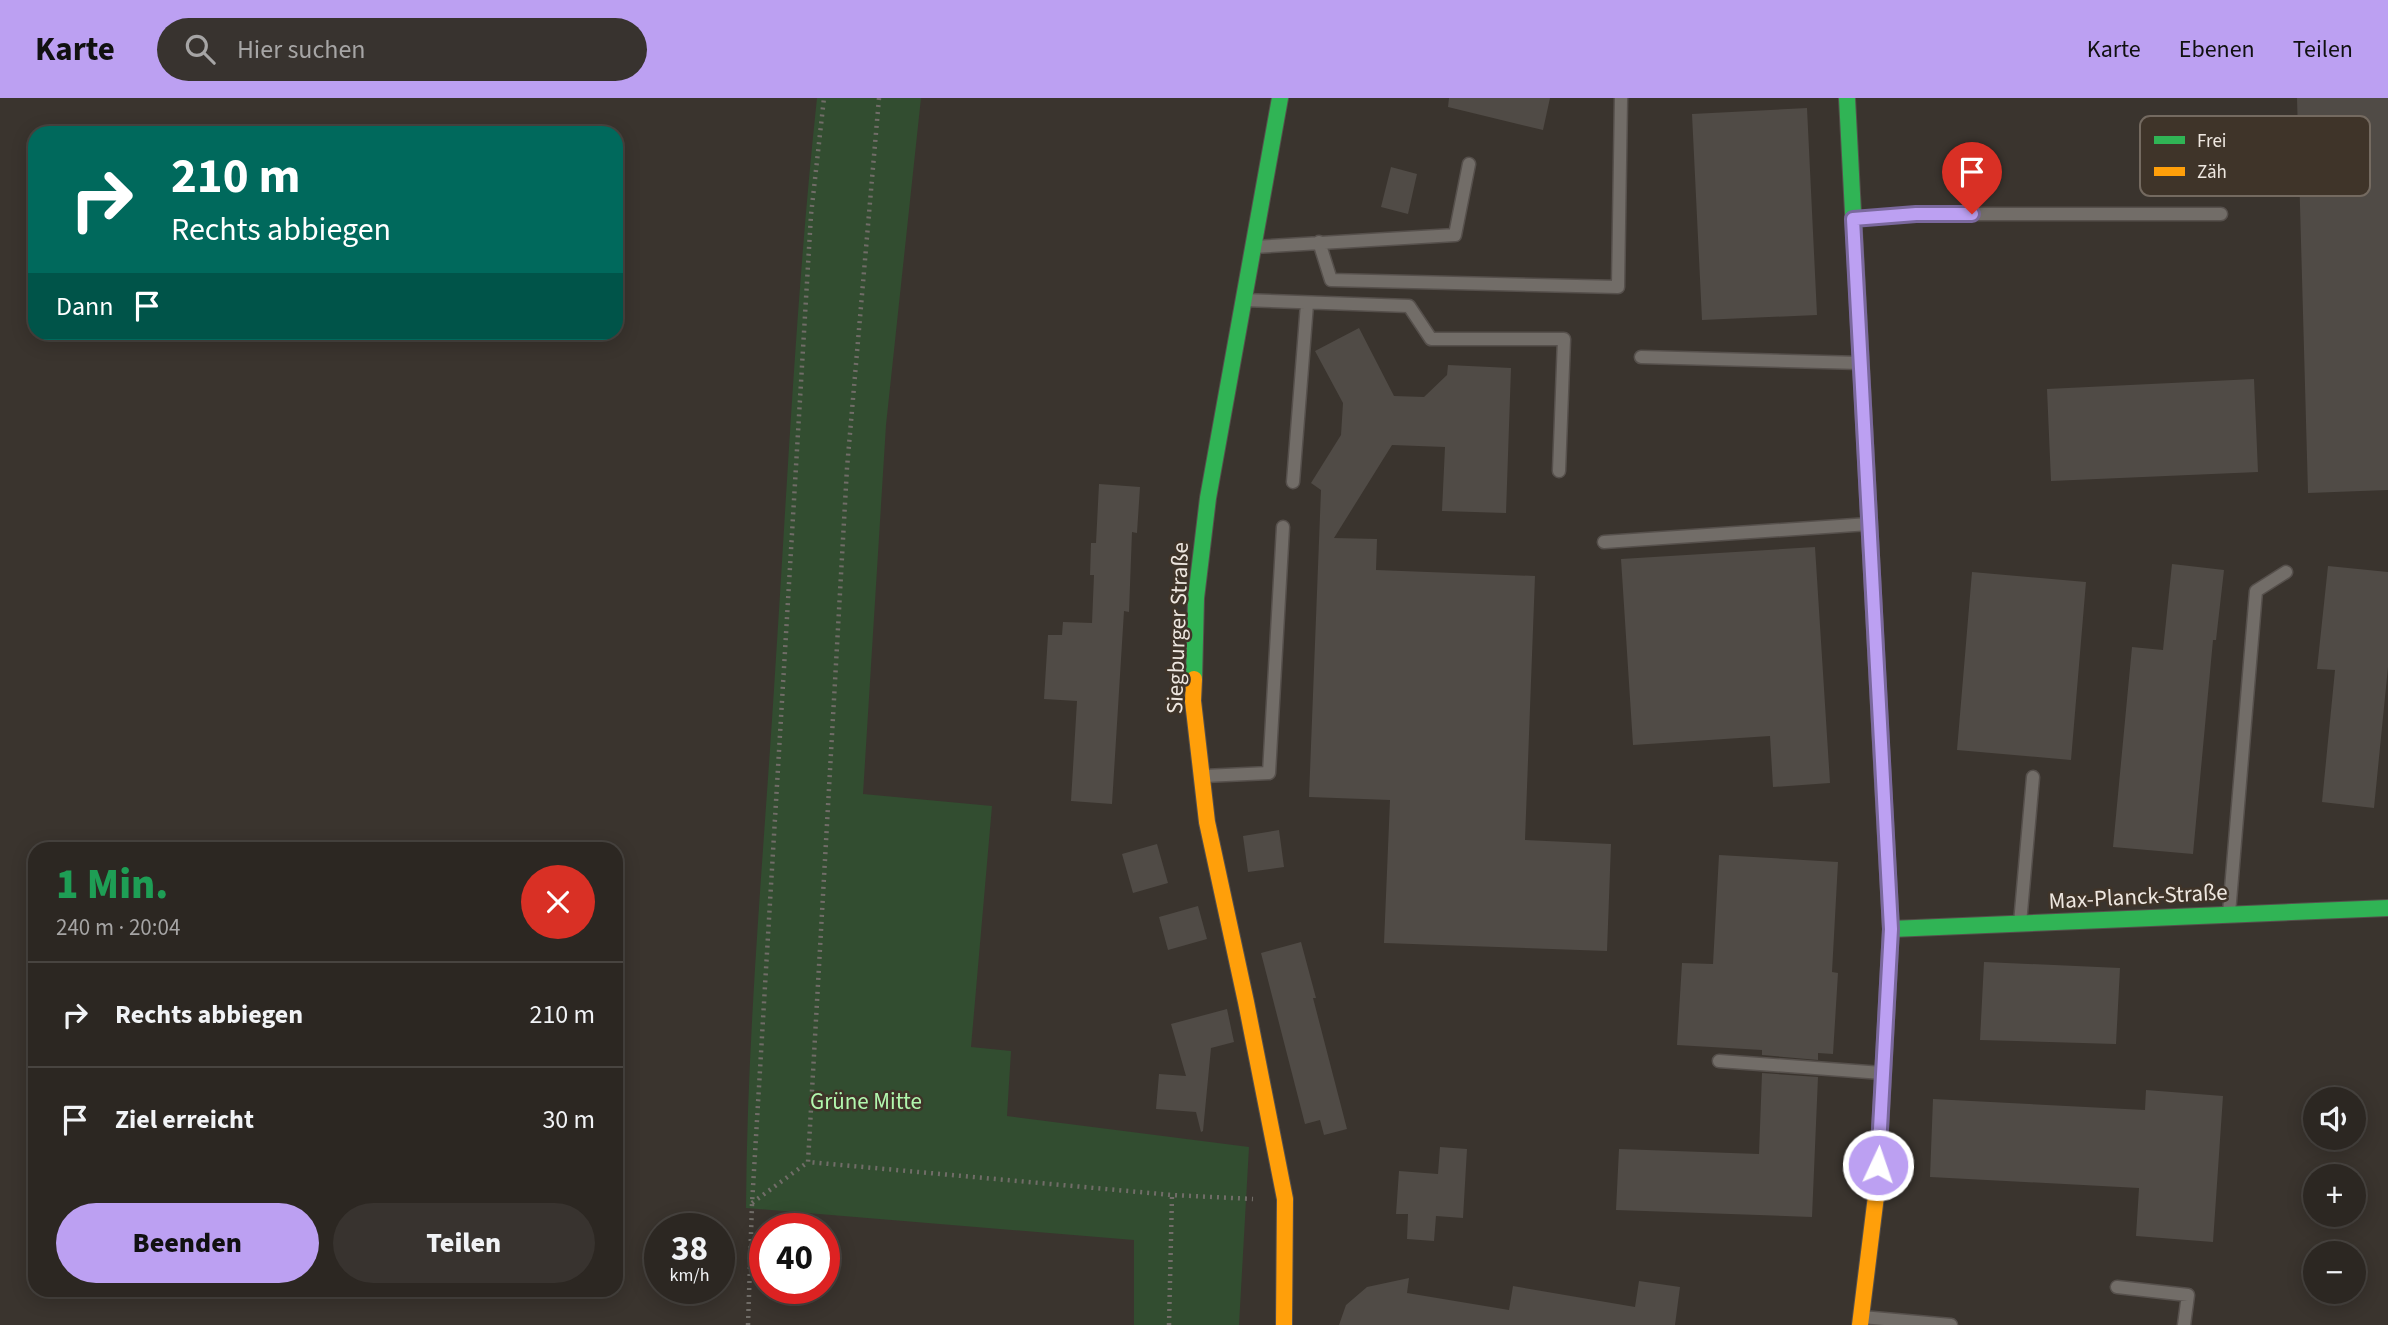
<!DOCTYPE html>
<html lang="de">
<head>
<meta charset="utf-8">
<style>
  :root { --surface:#2c2722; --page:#38332f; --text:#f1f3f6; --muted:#a6a5a5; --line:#484440; --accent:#bca0f2 }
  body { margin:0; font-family:"Source Sans 3",sans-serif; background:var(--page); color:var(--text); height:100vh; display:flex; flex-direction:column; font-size:26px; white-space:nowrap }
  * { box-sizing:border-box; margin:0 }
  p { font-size:23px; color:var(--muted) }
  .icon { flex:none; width:38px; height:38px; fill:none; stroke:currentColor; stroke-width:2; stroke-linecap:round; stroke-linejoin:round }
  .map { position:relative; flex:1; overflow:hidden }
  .drawer { position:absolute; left:28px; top:744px; width:595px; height:455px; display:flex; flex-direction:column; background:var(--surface); border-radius:21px; box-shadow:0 4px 18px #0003,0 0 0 2px var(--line) }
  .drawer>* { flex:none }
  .guide { position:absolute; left:28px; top:28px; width:595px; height:214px; border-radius:21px; box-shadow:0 4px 18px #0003,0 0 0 2px var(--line); background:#00695c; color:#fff; overflow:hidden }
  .fabs { position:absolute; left:2303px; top:989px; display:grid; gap:14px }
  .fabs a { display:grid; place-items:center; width:63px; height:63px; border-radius:50%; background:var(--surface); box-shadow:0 4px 18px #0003,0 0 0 2px var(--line); font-size:35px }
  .speed { position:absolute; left:644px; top:1115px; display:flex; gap:14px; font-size:35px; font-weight:700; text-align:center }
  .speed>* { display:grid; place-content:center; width:91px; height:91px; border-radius:50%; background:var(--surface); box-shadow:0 4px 18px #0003,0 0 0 2px var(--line); line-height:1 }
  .speed small { font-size:18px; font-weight:400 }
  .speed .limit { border:10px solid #d22; background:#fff; color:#111 }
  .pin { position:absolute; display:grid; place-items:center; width:60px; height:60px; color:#fff; margin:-72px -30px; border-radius:50% 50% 50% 0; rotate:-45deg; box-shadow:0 0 7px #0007 }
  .pin .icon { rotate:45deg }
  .me { position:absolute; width:77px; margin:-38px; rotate:3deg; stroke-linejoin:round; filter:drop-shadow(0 0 5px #0008) }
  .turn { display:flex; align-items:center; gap:24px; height:147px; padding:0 28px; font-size:32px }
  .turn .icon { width:91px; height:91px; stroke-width:2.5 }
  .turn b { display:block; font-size:49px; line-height:60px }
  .then { display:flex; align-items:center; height:66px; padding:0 28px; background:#0003; gap:14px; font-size:26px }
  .round { display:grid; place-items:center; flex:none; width:74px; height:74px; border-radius:37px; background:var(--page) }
  .headline { display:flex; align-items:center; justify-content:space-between; height:119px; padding:0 28px }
  h1 { font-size:42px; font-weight:800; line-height:52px; color:#1e9e55 }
  .button { display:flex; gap:14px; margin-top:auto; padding:14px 28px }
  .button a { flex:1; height:80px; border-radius:42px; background:var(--accent); color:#111; font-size:28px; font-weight:800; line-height:80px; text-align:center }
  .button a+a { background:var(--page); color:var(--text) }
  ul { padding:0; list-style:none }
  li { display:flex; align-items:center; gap:21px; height:105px; padding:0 28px; border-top:2px solid var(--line) }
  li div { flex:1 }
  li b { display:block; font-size:26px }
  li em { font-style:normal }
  header { display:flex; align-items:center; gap:42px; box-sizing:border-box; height:98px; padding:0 35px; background:var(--accent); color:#111 }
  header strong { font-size:33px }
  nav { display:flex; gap:38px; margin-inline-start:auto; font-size:24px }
  .search { width:490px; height:63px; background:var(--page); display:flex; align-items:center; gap:18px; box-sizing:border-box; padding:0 24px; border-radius:38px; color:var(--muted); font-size:26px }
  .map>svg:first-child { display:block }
</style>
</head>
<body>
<header>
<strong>Karte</strong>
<div class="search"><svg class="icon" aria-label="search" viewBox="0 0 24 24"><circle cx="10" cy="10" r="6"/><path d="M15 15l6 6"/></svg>Hier suchen</div>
<nav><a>Karte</a><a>Ebenen</a><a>Teilen</a></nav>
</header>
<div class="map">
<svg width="2388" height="1227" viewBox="0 0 2388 1227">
  <rect width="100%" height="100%" fill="#3a342e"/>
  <path fill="#324d30" d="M817,0H921L886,327L863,696L992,708L971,949L1011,953L1007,1018L1249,1049L1239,1227H1134V1142L746,1110C747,937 763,764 774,591C787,394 796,196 817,0Z"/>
  <path fill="#504b46" d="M1449,0H1550L1543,32L1448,9Z
    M2297,0H2388V392L2308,395Z
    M1807,10L1817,217L1702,222L1692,16Z
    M1391,69L1417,76L1408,116L1381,109Z
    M1359,230L1394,298L1424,299L1447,277L1448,267L1511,270L1506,415L1442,413L1445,349L1392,347L1334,440L1377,441L1376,472L1535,478L1525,742L1611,746L1607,853L1384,845L1390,702L1309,699L1321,392L1311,385L1341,337L1343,305L1315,253Z
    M2254,281L2258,374L2051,383L2047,291Z
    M1099,386L1140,389L1137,435L1132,434L1129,514L1124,513L1112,706L1071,703L1077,603L1044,601L1048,537H1062L1063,524L1092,525L1094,477H1090L1091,445H1096Z
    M1815,449L1830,685L1773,689L1770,638L1633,647L1621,461Z
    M2172,466L2224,472L2216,542H2213L2193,756L2113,749L2132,549L2163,552Z
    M2328,468L2388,474V569L2374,710L2322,704L2335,572L2317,571Z
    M1972,474L2086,484L2071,662L1957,652Z
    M1279,732L1284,769L1248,774L1243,738Z
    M1157,746L1168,785L1133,795L1122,756Z
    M1719,757L1838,764L1832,874L1838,875L1833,956L1818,955V962L1762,957V952L1677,947L1682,865L1713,866Z
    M1198,808L1207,841L1168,852L1159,819Z
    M1301,844L1316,900H1313L1347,1031L1324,1037L1320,1022L1305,1026L1261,855Z
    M1984,864L2120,870L2116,946L1980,942Z
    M1227,911L1234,944L1211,950L1203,1033L1201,1034L1196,1014L1156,1011L1159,976L1186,978L1171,926Z
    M1762,975L1818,979L1812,1119L1616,1112L1619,1051L1759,1056Z
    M2146,992L2223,998L2213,1144L2136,1138L2139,1090L1930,1079L1933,1001L2145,1012Z
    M1440,1049L1467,1051L1463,1120L1436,1118L1434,1143L1407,1141L1408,1116H1396L1399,1073L1438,1076Z
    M1409,1180L1407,1195L1509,1212L1513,1188L1635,1209L1639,1183L1680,1189L1675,1227H1339L1346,1207L1367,1189Z"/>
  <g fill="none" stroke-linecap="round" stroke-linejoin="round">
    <g stroke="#56504c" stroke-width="15">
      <path id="lane" d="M1853,121L1916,116H2221
        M1319,144L1331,182L1618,189L1621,0
        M1254,149L1455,137L1469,66
        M1243,202L1409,208L1431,241H1564L1559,373
        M1641,259L1860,265
        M1293,384L1307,206
        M1604,444L1869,426
        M1204,678L1269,675L1283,429
        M2229,815L2256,493L2286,474
        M2020,825L2033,679
        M1719,963L1882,975
        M2117,1189L2188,1197L2184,1227
        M1862,1219L1951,1227"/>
    </g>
    <g stroke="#56504c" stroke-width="18">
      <path id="fast" d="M1847,0L1883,686
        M1194,581L1196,500L1208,400L1280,0
        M1891,831L2388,810"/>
    </g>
    <g stroke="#56504c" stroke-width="18">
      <path id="slow" d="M1194,581L1193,603L1207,724L1246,904L1285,1101L1284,1227
        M1860,1227L1877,1090L1891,831L1883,686"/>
    </g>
    <path stroke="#716d68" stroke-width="4.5" stroke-dasharray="2 5" stroke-linecap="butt" d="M879,0L847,370L808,1064L1172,1097L1253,1101
      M752,1105L808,1064
      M748,1227L752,1106L811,117L824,0
      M1169,1227L1172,1097"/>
    <use href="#lane" stroke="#726d68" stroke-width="12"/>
    <use href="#fast" stroke="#30b455" stroke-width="16"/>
    <use href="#slow" stroke="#ff9f0a" stroke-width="16"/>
  </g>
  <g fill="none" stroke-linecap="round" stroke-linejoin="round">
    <g stroke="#7a689d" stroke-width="18">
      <path id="route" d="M1878,1067L1891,831L1853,121L1916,116H1972"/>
    </g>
    <use href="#route" stroke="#bca0f2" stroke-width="12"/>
  </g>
  <g text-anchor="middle" stroke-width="5" stroke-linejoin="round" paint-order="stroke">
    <g font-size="23" fill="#eee7e0" stroke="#3f3429">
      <text transform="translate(1177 530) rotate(-88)" y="8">Siegburger Straße</text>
      <text transform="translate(2138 798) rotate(-3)" y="8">Max-Planck-Straße</text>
    </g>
    <g font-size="23" fill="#b2f7ae" stroke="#3f3429">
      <text x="866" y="1011">Grüne Mitte</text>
    </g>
  </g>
  <rect x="2140" y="18" width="230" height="80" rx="10" fill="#3f3429" stroke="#746a60" stroke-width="2"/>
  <rect x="2154" y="38" width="31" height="8" fill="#30b455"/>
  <rect x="2154" y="69" width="31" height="9" fill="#ff9f0a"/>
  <g font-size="19" fill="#eee7e0">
    <text x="2197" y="49">Frei</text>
    <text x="2197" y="80">Zäh</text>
  </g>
</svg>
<div class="fabs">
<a><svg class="icon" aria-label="sound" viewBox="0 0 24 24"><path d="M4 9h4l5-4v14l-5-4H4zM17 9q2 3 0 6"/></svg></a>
<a>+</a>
<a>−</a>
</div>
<div class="speed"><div>38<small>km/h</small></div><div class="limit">40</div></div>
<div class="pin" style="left:1972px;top:116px;background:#d93025"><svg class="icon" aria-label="arrive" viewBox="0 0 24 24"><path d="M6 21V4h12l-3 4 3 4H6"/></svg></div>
<svg class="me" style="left:1878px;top:1067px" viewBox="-20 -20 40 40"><circle r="17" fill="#bca0f2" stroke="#fff" stroke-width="3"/><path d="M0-11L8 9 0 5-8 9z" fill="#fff"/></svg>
<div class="guide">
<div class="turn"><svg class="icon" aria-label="right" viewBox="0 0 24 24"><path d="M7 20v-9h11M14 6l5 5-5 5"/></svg><div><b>210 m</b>Rechts abbiegen</div></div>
<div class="then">Dann<svg class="icon" aria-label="arrive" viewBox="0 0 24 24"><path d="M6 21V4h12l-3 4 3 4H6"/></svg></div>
</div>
<section class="drawer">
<div class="headline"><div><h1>1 Min.</h1><p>240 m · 20:04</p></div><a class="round" style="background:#d93025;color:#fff"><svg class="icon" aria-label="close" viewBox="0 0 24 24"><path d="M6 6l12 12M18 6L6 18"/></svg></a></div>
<ul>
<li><svg class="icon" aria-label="right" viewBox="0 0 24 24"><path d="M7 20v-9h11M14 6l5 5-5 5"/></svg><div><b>Rechts abbiegen</b></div><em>210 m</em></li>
<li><svg class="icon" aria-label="arrive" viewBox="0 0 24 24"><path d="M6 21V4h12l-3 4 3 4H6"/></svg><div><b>Ziel erreicht</b></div><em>30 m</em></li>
</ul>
<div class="button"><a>Beenden</a><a>Teilen</a></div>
</section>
</div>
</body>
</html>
